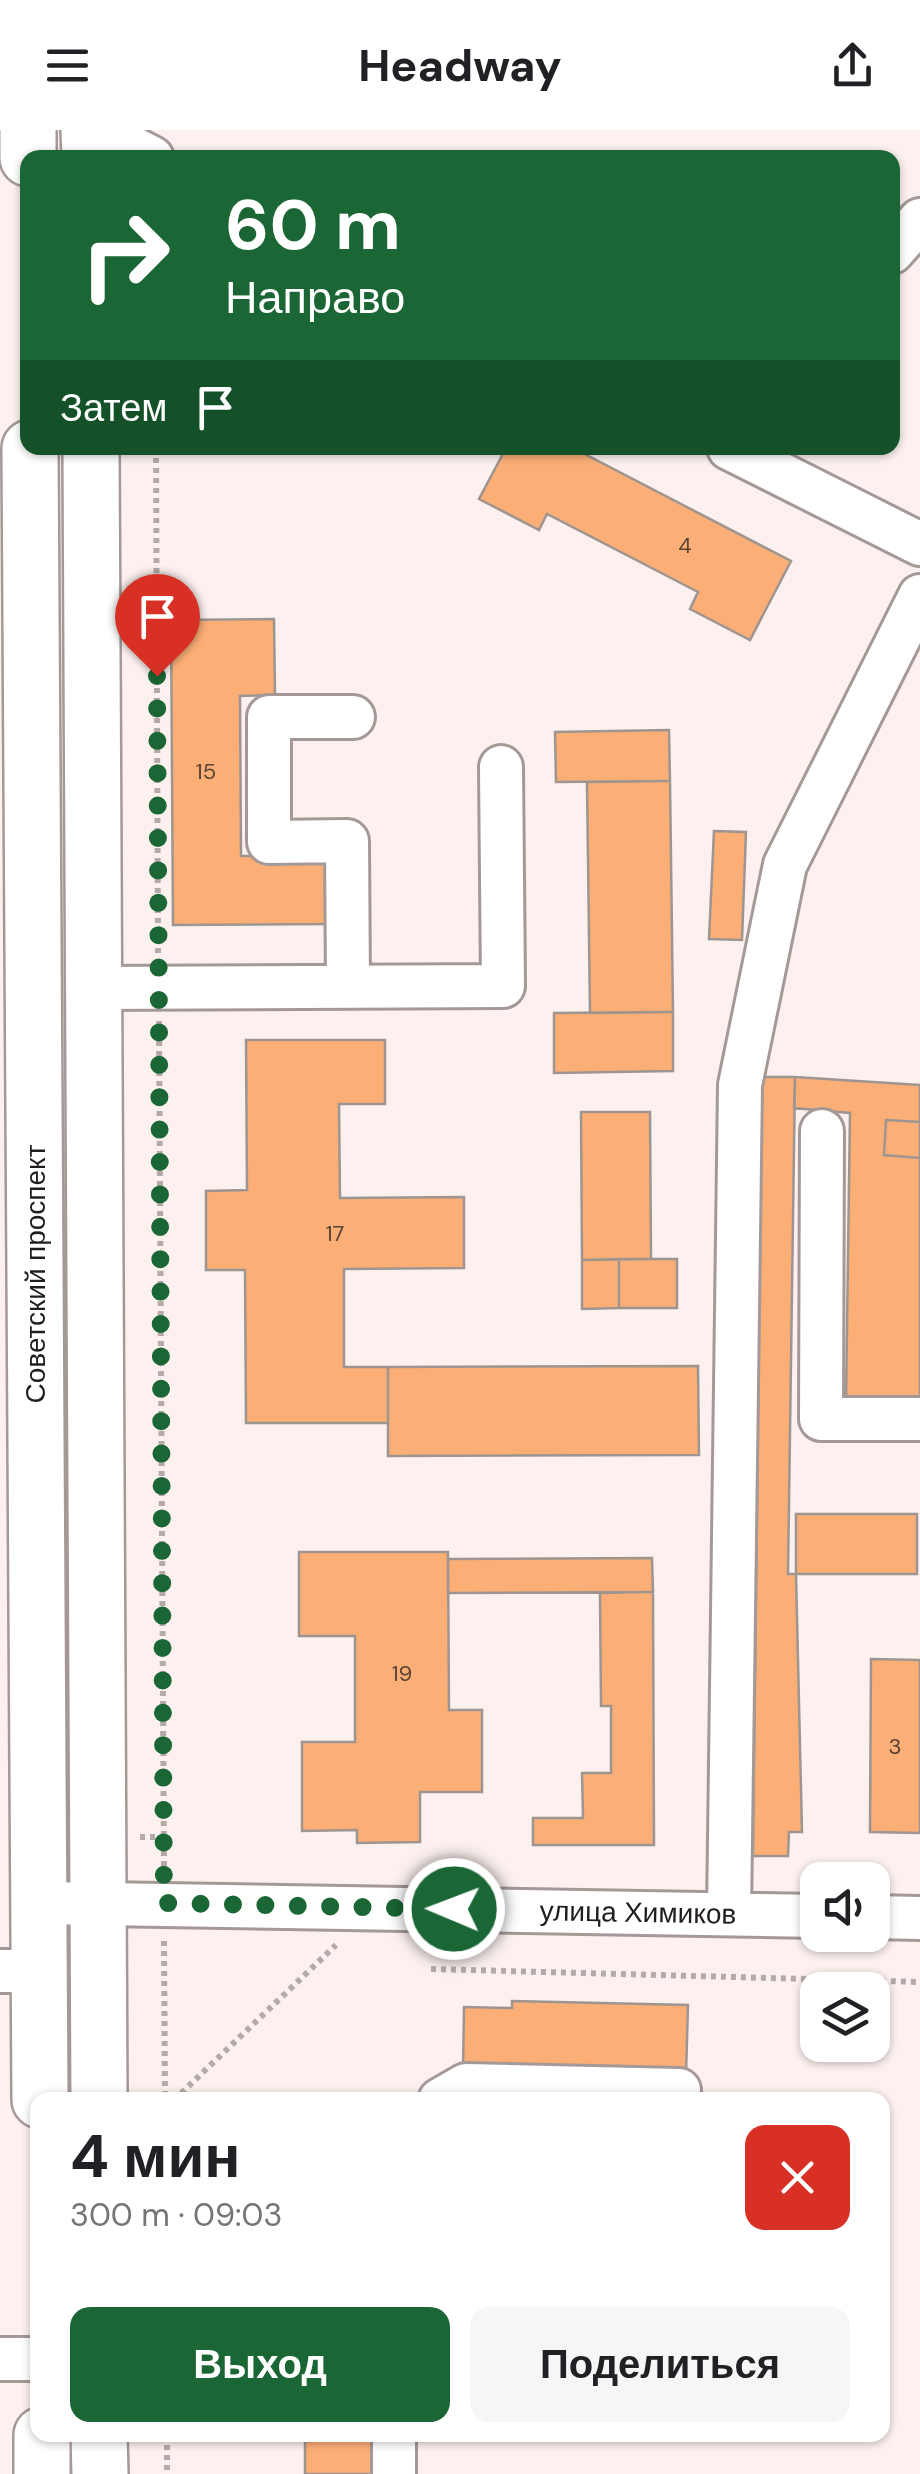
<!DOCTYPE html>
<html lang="ru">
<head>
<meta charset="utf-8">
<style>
  :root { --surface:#fff; --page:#f6f6f6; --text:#202124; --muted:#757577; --accent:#1a6634 }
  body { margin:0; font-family:"DM Sans",sans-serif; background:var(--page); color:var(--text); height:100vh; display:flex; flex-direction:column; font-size:38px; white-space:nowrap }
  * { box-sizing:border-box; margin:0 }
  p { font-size:32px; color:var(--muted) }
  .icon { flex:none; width:55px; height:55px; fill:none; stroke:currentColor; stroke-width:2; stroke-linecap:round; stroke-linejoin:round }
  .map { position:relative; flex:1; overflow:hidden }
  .details { position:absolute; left:30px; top:1962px; width:860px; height:350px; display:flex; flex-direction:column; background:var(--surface); border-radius:20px; box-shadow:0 2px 8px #0004 }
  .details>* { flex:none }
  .hud { position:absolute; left:20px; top:20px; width:880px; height:305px; border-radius:20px; box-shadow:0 2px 8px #0004; background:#1a6634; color:#fff; overflow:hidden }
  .buttons { position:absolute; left:800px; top:1732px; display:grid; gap:20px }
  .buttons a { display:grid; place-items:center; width:90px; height:90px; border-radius:20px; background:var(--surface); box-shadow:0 2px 8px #0004; font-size:50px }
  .pin { position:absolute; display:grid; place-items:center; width:85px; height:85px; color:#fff; margin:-102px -42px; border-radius:50% 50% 50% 0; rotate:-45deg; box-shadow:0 0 10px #0007 }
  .pin .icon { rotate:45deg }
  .me { position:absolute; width:110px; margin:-55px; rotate:271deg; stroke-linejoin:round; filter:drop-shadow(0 0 8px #0008) }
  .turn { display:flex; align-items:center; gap:35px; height:210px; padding:0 40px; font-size:45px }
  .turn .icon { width:130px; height:130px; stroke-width:2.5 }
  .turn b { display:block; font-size:70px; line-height:85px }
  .then { display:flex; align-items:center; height:95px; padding:0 40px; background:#0003; gap:20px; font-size:38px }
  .round { display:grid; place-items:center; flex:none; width:105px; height:105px; border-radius:20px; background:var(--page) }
  .summary { display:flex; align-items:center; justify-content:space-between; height:170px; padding:0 40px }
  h1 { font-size:60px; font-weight:700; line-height:75px }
  .cta { display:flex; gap:20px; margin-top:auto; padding:20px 40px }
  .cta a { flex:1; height:115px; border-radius:20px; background:var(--accent); color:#fff; font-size:40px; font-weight:700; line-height:115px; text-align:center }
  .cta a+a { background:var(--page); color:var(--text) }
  header { display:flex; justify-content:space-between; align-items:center; height:130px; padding:0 40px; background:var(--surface); font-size:45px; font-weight:700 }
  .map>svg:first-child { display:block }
</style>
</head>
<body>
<header><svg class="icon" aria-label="menu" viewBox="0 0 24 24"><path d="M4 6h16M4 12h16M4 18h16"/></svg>Headway<svg class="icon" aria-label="share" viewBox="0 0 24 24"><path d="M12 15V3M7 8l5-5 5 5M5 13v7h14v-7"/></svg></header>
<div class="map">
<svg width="920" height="2344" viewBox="0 0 920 2344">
  <rect width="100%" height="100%" fill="#fcf1ee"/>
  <path fill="#fbaf76" stroke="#9e9590" stroke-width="2.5" d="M506,318H573L791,431L750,510L690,479L698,462L547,384L539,400L479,369Z
    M274,489L275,565L240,566L241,726H287L329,716L330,794L173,795L171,490Z
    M669,600L670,651L556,652L555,602Z
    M670,651L673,882L590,883L587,652Z
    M714,701L746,702L742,810L709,809Z
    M673,882V941L554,943V883Z
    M246,910H385V974H339L340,1068L464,1067V1138L344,1139V1237H388V1293H246L245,1140H206V1061L247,1060Z
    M762,947H795L788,1444H796L802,1702H789L788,1726H753Z
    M795,947L920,955V992L886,990L884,1025L920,1028V1271H846L850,983L794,978Z
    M581,982H650L651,1129L582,1130Z
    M886,990L920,992V1028L884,1025Z
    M619,1129V1178L582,1179V1130Z
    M619,1129H677V1178H619Z
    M698,1236L699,1325L388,1326V1237Z
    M796,1384H917V1444H796Z
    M299,1422H448L449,1580H482V1662H420V1712L357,1713V1700L302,1701V1612H355V1506H299Z
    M652,1428L653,1462L448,1463V1429Z
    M653,1462L654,1715H533V1688H583L582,1643H611V1576H601L600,1463Z
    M871,1529L920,1530V1703L870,1702Z
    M512,1871L688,1875L686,1945L463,1940L464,1877L512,1878Z
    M305,2305H375V2344H305Z"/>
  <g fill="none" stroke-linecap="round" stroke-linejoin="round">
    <g stroke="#a49997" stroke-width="48">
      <path id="minor" d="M98,0L152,28
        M892,122L920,90
        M729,318L920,414
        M348,857L347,711L269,712V587H353
        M94,858L503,856L501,637
        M822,1001L821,1289H920
        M39,1773L818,1786
        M729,1784L740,955L785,735L920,466
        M872,1787L920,1788
        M0,1841H39
        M440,1970L466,1955L679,1960
        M0,2229H38
        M394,2305V2344"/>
    </g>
    <g stroke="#a49997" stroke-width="60">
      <path id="major" d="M28,0V28
        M89,0L90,28
        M30,318L40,1970
        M91,318L99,1970
        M42,2305V2344
        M99,2305L100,2344"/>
    </g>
    <path stroke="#b4aba9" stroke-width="6" stroke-dasharray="5 5" stroke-linecap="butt" d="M253,28L254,20
      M156,318L158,824
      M159,891L164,1739
      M140,1707H163
      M164,1811L165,1970
      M431,1839L920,1852
      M174,1970L336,1815
      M167,2305V2344"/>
    <use href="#minor" stroke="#fff" stroke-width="42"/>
    <use href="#major" stroke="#fff" stroke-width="55"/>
  </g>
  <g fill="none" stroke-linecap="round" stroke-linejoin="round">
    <path stroke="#1a6634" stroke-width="18" stroke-dasharray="0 32.4" d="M157,546L164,1773L454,1779"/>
  </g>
  <g text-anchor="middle" stroke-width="8" stroke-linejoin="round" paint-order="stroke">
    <g font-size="22" fill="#584232">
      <text x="685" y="423">4</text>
      <text x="206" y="649">15</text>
      <text x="335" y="1111">17</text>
      <text x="402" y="1551">19</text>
      <text x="895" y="1624">3</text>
    </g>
    <g font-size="28" fill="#211d1c" stroke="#fff">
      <text transform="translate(35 1144) rotate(-90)" y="10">Советский проспект</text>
      <text transform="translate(638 1782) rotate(1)" y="10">улица Химиков</text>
    </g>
  </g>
</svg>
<div class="buttons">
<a><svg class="icon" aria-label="sound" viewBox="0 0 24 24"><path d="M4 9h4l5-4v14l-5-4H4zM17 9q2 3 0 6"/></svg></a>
<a><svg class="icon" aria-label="layers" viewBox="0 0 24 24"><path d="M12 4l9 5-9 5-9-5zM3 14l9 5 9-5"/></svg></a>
</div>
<div class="pin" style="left:157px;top:546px;background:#d93025"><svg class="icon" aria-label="arrive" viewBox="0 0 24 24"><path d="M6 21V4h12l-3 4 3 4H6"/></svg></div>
<svg class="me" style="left:454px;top:1779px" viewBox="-20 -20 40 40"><circle r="17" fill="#1a6634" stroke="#fff" stroke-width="3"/><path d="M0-11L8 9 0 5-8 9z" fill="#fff"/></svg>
<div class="hud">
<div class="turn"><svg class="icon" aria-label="right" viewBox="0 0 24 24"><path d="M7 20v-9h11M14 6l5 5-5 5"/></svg><div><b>60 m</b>Направо</div></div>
<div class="then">Затем<svg class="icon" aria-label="arrive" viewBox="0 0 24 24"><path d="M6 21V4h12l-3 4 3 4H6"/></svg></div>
</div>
<section class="details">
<div class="summary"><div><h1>4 мин</h1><p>300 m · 09:03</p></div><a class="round" style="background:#d93025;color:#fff"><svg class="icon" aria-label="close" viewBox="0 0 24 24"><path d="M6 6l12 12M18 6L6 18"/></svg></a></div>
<div class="cta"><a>Выход</a><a>Поделиться</a></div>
</section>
</div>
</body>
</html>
